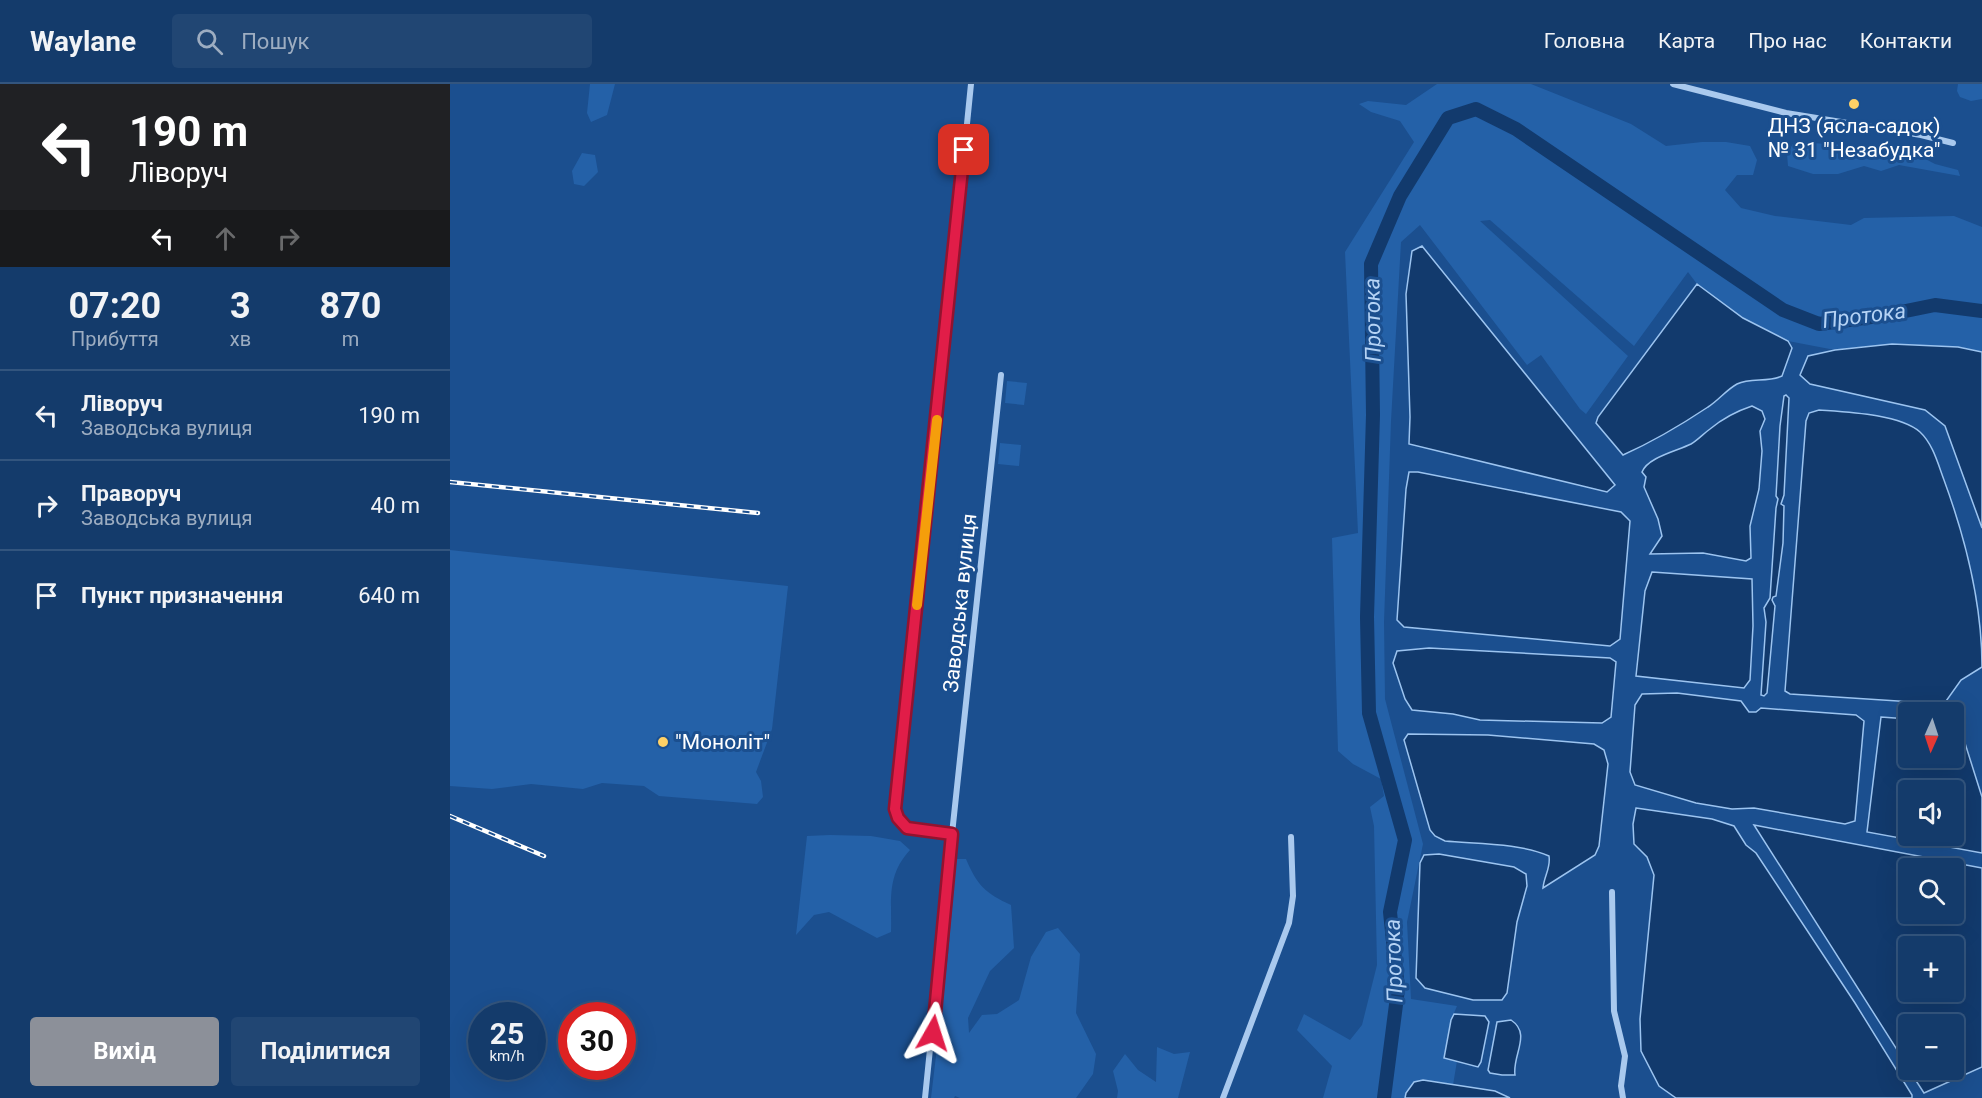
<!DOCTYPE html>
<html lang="uk">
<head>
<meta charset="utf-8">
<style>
  :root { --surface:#143b6b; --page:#214673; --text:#f1f3f6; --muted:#9dadc1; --line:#33557e; --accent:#8c9099 }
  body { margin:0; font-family:Roboto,sans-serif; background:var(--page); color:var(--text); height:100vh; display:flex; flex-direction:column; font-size:22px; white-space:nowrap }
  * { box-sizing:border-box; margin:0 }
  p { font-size:20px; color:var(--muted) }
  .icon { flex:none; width:33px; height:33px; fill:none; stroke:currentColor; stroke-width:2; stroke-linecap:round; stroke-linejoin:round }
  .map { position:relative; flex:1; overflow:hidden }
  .panel { display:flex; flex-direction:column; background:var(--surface); width:450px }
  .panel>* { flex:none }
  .hud { background:#202124; color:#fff; overflow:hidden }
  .needle { width:39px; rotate:183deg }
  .fabs { position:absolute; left:1448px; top:618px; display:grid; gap:12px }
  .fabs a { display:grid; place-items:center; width:66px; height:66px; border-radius:6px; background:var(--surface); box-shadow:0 6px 24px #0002,0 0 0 2px var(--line); font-size:30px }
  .speed { position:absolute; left:18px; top:918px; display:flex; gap:12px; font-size:30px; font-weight:700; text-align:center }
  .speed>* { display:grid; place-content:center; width:78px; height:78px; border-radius:50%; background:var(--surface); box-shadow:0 6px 24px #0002,0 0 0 2px var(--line); line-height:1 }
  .speed small { font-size:15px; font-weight:400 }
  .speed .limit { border:9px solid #d22; background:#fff; color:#111 }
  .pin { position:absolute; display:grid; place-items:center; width:51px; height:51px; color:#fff; margin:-26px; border-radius:12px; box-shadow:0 3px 9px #0006 }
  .me { position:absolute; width:66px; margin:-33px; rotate:6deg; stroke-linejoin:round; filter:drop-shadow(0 0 4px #0008) }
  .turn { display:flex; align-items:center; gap:21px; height:126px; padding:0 30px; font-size:27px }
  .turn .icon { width:78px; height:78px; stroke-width:2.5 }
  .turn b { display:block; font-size:42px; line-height:51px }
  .lanes { display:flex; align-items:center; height:57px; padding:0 30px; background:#0003; justify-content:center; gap:30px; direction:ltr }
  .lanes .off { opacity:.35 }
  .eta { display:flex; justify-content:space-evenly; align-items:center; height:102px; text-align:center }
  .eta b { font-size:36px; font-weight:700; line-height:42px }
  .primary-button { display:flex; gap:12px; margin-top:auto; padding:12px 30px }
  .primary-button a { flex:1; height:69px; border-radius:6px; background:var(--accent); color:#fff; font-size:24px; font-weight:700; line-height:69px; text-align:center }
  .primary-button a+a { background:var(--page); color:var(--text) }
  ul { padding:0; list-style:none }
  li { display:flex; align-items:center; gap:18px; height:90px; padding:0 30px; border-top:2px solid var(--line) }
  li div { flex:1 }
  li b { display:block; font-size:22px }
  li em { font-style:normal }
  header { display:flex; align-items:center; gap:36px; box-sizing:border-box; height:84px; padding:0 30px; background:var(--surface); border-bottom:2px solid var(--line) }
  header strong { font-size:28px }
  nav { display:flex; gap:33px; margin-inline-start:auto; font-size:21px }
  .search { width:420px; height:54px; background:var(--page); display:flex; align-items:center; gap:15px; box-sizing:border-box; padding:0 21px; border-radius:6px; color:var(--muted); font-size:22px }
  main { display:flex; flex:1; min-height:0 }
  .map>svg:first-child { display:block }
</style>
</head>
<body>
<header>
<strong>Waylane</strong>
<div class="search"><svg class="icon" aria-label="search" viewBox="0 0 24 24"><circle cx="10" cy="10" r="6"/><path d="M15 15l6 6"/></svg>Пошук</div>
<nav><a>Головна</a><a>Карта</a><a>Про нас</a><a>Контакти</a></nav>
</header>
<main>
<section class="panel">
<div class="hud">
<div class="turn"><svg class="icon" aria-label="left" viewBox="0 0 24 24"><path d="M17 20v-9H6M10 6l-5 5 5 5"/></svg><div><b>190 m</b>Ліворуч</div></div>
<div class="lanes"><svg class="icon" aria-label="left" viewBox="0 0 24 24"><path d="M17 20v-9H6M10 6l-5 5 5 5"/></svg><svg class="icon off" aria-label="ahead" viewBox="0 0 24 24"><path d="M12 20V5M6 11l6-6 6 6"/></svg><svg class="icon off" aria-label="right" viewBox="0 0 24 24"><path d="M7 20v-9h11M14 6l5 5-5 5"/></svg></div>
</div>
<div class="eta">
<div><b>07:20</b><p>Прибуття</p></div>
<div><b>3</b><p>хв</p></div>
<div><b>870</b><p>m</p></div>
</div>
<ul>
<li><svg class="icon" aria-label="left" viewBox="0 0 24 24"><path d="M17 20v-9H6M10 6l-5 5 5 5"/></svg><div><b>Ліворуч</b><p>Заводська вулиця</p></div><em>190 m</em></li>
<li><svg class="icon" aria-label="right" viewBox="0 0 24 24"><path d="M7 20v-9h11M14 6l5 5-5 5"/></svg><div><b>Праворуч</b><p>Заводська вулиця</p></div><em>40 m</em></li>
<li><svg class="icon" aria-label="arrive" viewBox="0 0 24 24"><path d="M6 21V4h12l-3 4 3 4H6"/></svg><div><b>Пункт призначення</b></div><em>640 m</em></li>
</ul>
<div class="primary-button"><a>Вихід</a><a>Поділитися</a></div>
</section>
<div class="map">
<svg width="1532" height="1014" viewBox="0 0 1532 1014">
  <rect width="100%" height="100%" fill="#1b4f8f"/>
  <path fill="#2461a8" d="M140,0H165L157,31L141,38L137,29Z
    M987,0H1081L1181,40L1216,62L1252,58H1276L1300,62L1307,76L1303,91H1287L1275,106L1291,124L1325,132L1401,141L1414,134L1504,132L1532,143V268L1508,263L1442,260L1385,266L1338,257L1293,234L1247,200L1238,188L1184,262L1040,136L1030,137L1178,272L1136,330L1130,325L1091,271L1077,281L970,141L951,158L941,337L934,538L935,615L973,760L957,838L961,915L1007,922L1001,936L994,974L1007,977L1003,1001L973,996L956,1009L955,1014H873L882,982L847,946L854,930L900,956L912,941L927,881L924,742L920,723L934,712L931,695L903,680L888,667L882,454L908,449L895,168L964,58L950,37L921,28L909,20L918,17L956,21Z
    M1508,0H1532V15L1521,17L1510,13L1507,7Z
    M1344,58L1412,62L1433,66L1464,65V69L1485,80L1508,86L1510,92L1449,81L1431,87L1414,82L1388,90H1363L1338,82L1337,70Z
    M132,69L145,71L148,88L134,102L124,100L122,87Z
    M557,297L577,299L574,321L555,319Z
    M550,359L571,361L569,382L548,380Z
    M0,466L338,502L322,645L306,688L311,697L313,713L307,720L209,712L194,702L152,699L133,705L81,700L42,705L0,702Z
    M380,751L421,752L450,757L460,766C436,792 442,816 441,848L427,854L379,828L364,831L346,851L357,752Z
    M506,775H516C527,801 535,809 561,821L564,864L540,887L518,934L519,949L532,931L547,930L569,916L581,873L596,848L608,844L630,870L626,929L646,970L643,990L626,1014H510L505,1012L504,1014H481L498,871Z
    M707,963L724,970L740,968L728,1014H667L668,1007L663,987L675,970L688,986L706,998Z"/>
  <path fill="#123a6d" stroke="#9cc4f0" stroke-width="1.5" fill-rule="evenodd" d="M972,162L1165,401L1157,408L959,360L960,333L956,210L962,167Z
    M1247,200L1293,234L1338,257L1342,264L1332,292C1317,299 1301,293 1287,300C1276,306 1268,317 1258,323C1231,341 1202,358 1173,371L1146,339L1148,333Z
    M1442,260L1508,263L1532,268V444L1495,342L1475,326L1360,300L1350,291L1358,272L1385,266Z
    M1336,311L1339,314L1334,411L1331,420L1334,422L1333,459L1326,512L1323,513L1322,516L1325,522L1317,609L1314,612L1311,611L1316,538L1314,524L1320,514L1326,424L1328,415L1326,412L1330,342L1334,312Z
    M1302,322L1312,327L1315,335L1310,347L1312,367L1309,405L1300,442L1301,474L1296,477L1253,469L1200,470L1212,452L1208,435L1194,403L1196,393L1192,388C1198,373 1227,367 1241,360C1248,356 1253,350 1260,345C1272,335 1287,327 1302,322Z
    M1369,326C1396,328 1449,330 1470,348C1483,360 1488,380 1494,396C1516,456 1532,519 1532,583L1511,596L1494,620L1340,610L1335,607L1356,337L1359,329Z
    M959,388H968L1171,428L1180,437L1170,555L1160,562L954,543L947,536L956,405Z
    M1202,488L1302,495L1303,542L1300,596L1294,604L1186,592L1195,507Z
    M979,564L1160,574L1166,578L1161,633L1152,639L1030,636L1003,630L962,626L955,615L943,579L947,567Z
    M1227,609L1291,617L1299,628H1306L1311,624L1406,631L1414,637L1405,737L1395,740L1304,724L1282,725L1246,719L1185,701L1180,688L1185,621L1192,610Z
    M1431,633L1458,635V674H1503V637H1508L1532,713V769L1417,748ZM1458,706H1503V752H1458Z
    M958,650L1038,651L1144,660L1154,666L1158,680L1149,762L1145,771L1093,804C1094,792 1101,784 1099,772C1070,759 1027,760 995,757L985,752L980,746L954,656Z
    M1186,724L1262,735L1284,742L1296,761L1306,769L1405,919L1462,1011V1014H1226L1209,1002L1191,967L1190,935L1204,791L1197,773L1184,760L1183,740Z
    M1304,741L1532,784V983L1474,1009L1459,986H1503V940H1458V983ZM1458,784H1503V830H1458ZM1458,862H1503V908H1458Z
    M989,770L1064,783L1076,790L1077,802L1067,838L1057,909L1052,916H1023L975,904L966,894L970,779L974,771Z
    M1004,930L1035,932L1039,938L1031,978L1028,983L994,974L1001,936Z
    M1061,936C1082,950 1062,971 1065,991H1052L1040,989L1038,986L1047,938Z
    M973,996L1045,1007L1060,1014H955L956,1009L964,998Z"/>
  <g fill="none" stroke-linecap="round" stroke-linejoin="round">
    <path stroke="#123a6d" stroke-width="14" d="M934,1014L948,905L940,828L955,756L919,629L917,533L923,331L921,180L950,112L998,34L1026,25L1066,45L1333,226L1369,240L1436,231L1485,221L1532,227"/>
    <path stroke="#a9c9ee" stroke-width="6" d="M1223,0L1336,29L1471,51L1503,59
      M502,750L551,291
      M1162,808L1164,927L1175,972L1171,1002L1173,1014
      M475,1014L502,750L457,744L448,733L445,725L488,328L521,0
      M773,1014L839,839L843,812L841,753"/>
    <g stroke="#fff" stroke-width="4.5">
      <path id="rail" d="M0,398L308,429
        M0,732L94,772"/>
    </g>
    <use href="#rail" stroke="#1b4f8f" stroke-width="2" stroke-dasharray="7" stroke-linecap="butt"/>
  </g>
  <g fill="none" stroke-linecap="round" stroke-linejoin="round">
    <g stroke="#92132f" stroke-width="15">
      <path id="route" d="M483,949L502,750L457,744L448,734L445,725L514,66"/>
    </g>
    <use href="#route" stroke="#e11d48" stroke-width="10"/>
    <path stroke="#f59e0b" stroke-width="10" d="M467,521L487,336"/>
  </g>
  <g fill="#ffd166" stroke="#1b4f8f" stroke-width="2">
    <circle cx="1404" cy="20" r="6"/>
    <circle cx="213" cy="658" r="6"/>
  </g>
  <g text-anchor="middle" stroke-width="6" stroke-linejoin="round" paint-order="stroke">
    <g font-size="21" fill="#fff" stroke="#1b4f8f">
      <text x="1404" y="49">ДНЗ (ясла-садок)<tspan x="1404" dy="24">№ 31 "Незабудка"</tspan></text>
      <text x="225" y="665" text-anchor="start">"Моноліт"</text>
    </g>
    <g font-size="21" fill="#fff" stroke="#1b4f8f">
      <text transform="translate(510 519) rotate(-84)" y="7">Заводська вулиця</text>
    </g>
    <g font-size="22" font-style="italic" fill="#b5d3f5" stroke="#1b4f8f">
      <text transform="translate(1414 231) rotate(-7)" y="8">Протока</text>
      <text transform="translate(922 236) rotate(-91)" y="8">Протока</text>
      <text transform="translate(943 877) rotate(-92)" y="8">Протока</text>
    </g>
  </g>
</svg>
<div class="fabs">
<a><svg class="needle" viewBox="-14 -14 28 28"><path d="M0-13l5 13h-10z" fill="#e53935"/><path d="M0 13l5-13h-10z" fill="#9dadc1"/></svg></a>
<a><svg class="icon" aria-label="sound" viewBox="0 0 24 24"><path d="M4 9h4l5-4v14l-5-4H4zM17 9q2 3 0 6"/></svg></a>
<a><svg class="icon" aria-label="search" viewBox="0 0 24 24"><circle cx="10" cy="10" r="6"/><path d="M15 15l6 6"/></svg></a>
<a>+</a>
<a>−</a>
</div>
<div class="speed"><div>25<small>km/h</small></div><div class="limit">30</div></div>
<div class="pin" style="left:514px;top:66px;background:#d93025"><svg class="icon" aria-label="arrive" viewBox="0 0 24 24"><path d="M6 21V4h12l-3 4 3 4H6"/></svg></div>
<svg class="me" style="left:483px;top:949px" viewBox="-20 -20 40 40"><path d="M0-17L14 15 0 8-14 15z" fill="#e11d48" stroke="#fff" stroke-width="4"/></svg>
</div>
</main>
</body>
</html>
